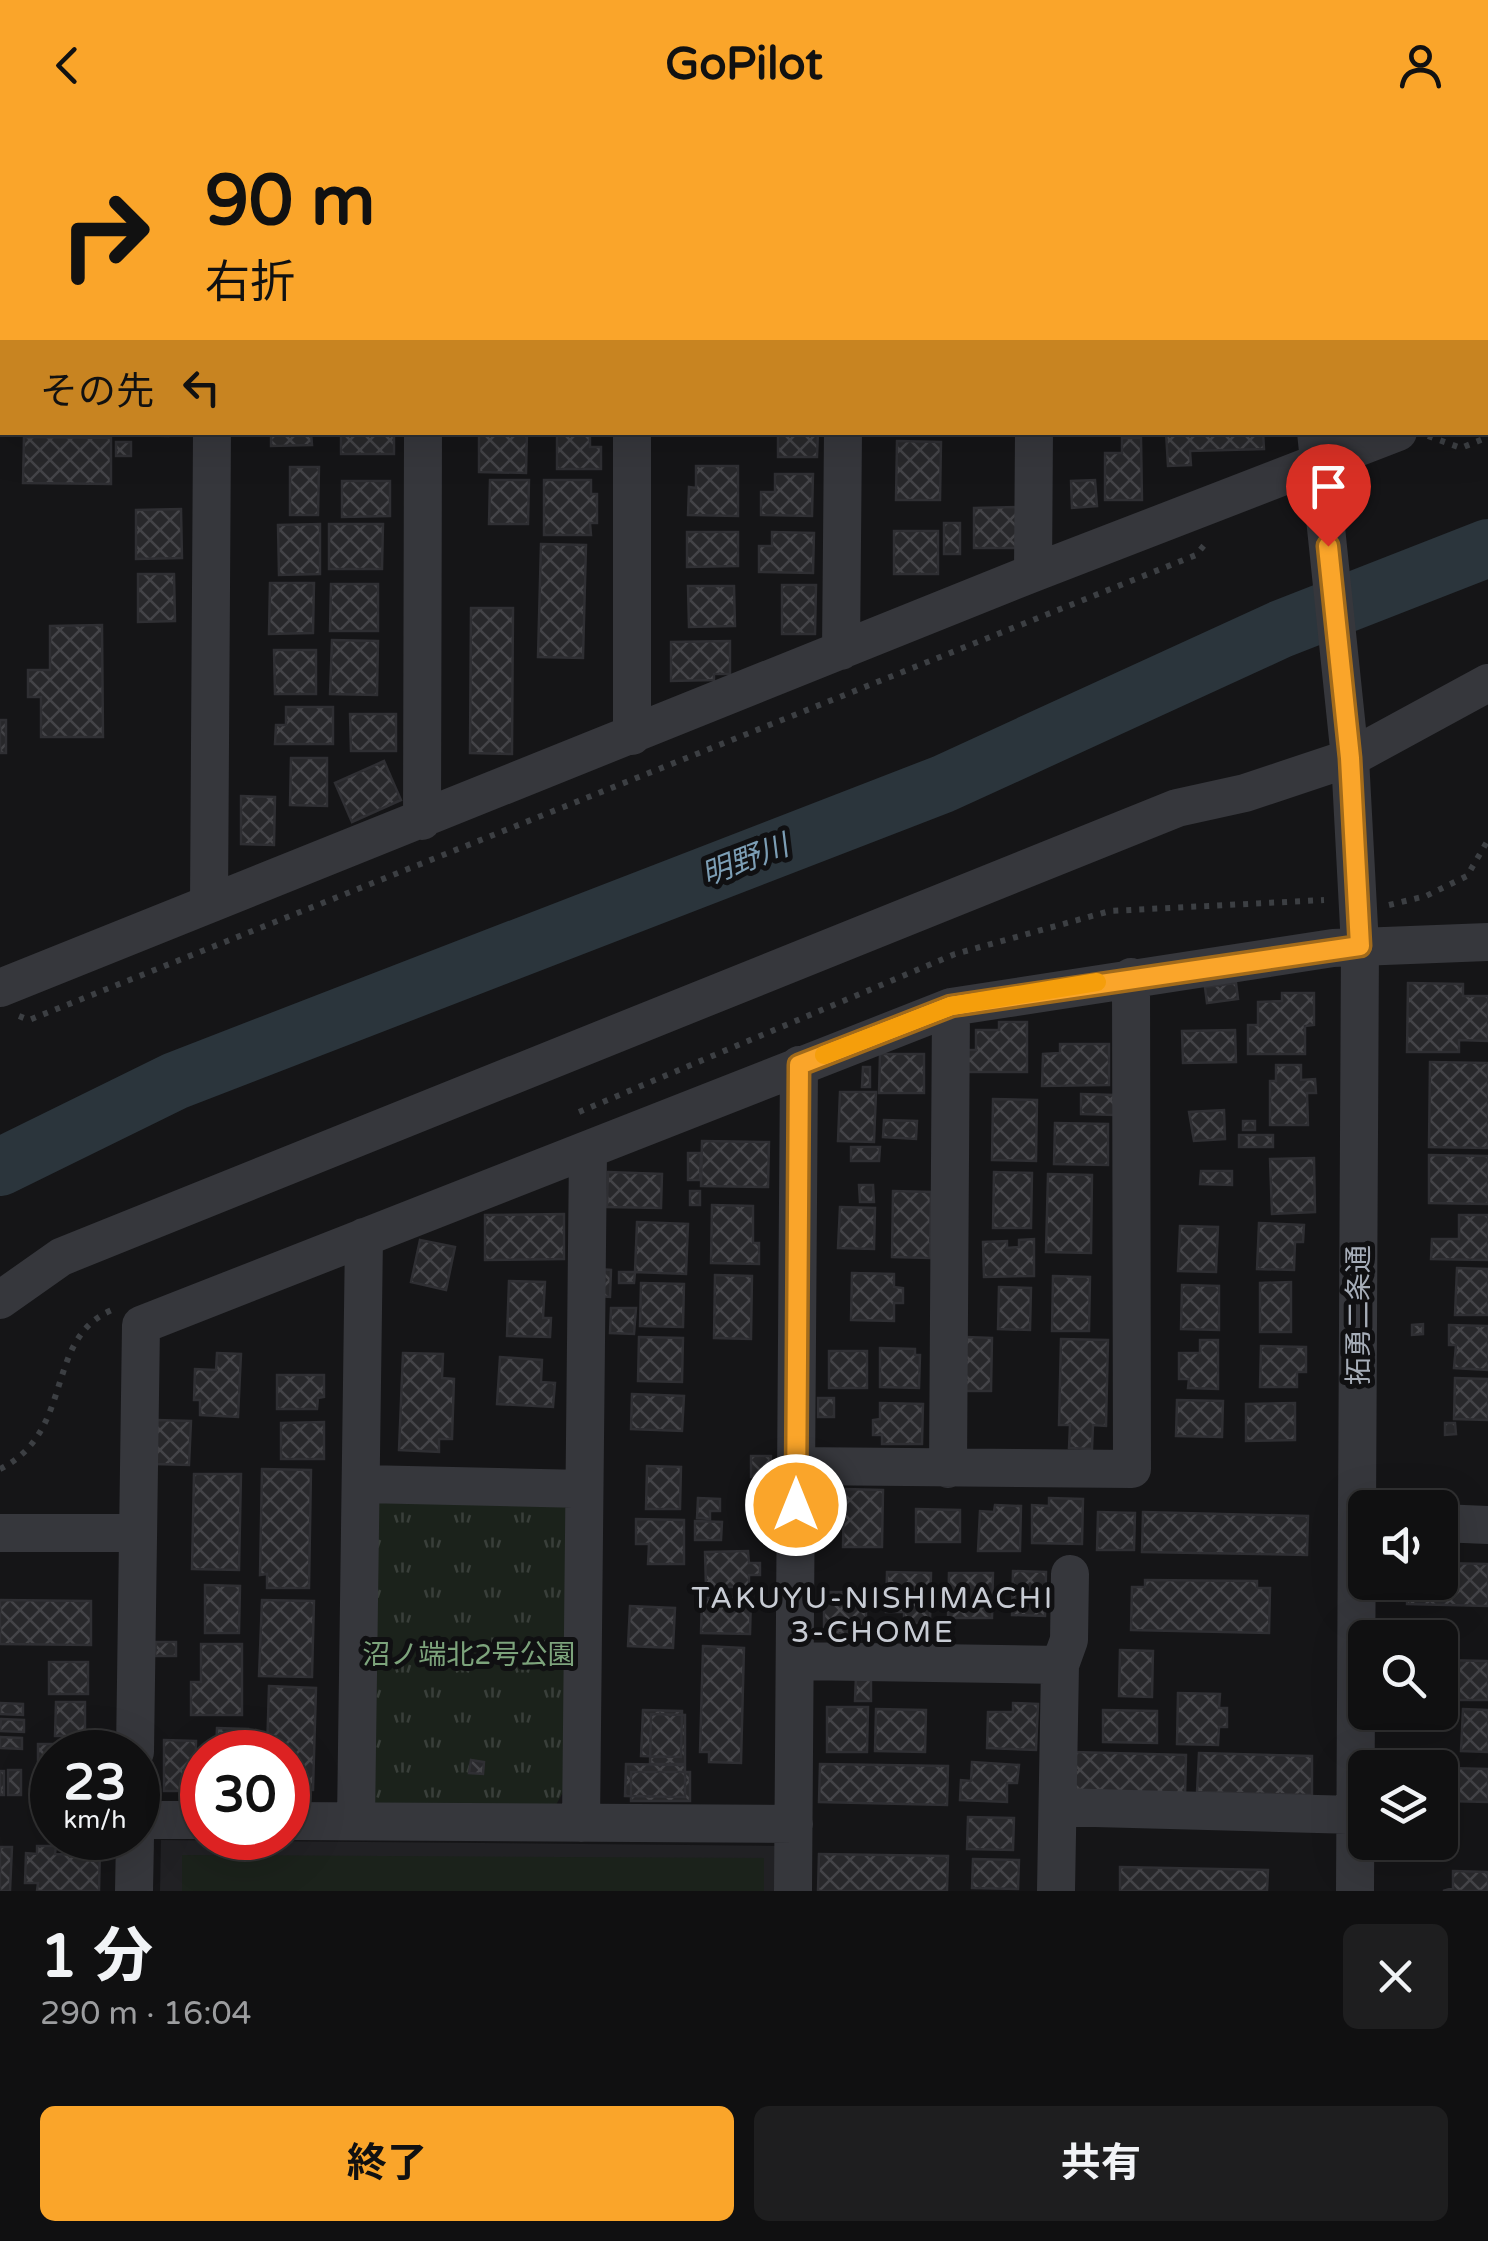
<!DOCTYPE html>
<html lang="ja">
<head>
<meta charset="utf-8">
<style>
  :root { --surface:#101011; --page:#1e1e1f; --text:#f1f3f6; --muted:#9c9d9f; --line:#303031; --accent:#faa52a }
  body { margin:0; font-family:"Varela Round","Noto Sans JP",sans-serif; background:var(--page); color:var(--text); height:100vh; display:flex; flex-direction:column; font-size:38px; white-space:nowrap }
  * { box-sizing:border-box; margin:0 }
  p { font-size:32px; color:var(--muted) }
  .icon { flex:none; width:55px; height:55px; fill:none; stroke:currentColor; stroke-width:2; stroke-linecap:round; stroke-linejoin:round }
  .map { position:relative; height:1761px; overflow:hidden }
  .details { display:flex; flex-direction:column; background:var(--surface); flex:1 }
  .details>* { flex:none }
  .top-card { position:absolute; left:0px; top:0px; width:1490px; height:305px; box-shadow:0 10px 40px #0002,0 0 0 2px var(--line); background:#faa52a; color:#111; overflow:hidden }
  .fabs { position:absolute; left:1348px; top:1360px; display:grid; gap:20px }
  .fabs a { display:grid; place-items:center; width:110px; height:110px; border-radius:15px; background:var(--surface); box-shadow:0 10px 40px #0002,0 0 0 2px var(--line); font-size:50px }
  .speed { position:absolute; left:30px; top:1600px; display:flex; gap:20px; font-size:50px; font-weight:700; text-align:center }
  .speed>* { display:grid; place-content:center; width:130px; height:130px; border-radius:50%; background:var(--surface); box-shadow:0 10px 40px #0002,0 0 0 2px var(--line); line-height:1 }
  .speed small { font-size:25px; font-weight:400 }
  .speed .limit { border:15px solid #d22; background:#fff; color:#111 }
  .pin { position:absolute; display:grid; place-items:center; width:85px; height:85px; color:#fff; margin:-102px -42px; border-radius:50% 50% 50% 0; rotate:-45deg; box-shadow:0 0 10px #0007 }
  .pin .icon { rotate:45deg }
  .me { position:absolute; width:110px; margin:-55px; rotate:0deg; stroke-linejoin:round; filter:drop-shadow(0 0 8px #0008) }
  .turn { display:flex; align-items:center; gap:35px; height:210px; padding:0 40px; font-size:45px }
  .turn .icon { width:130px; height:130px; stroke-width:2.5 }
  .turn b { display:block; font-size:70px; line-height:85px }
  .then { display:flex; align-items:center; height:95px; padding:0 40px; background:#0003; gap:20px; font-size:38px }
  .round { display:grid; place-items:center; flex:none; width:105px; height:105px; border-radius:15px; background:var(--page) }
  .summary { display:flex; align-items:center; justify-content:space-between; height:170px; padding:0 40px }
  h1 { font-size:60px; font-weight:700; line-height:75px }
  .primary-button { display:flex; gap:20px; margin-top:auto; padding:20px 40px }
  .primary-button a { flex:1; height:115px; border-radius:15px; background:var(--accent); color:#111; font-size:40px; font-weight:700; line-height:115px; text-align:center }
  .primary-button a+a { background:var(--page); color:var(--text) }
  header { display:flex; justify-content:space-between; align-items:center; height:130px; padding:0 40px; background:var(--accent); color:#111; font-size:45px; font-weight:700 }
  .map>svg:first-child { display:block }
</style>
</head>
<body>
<header><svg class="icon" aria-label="back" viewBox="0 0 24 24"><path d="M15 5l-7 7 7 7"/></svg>GoPilot<svg class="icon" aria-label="person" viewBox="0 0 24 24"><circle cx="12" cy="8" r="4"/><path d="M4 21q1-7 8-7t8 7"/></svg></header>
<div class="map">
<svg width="1488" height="1761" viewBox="0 0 1488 1761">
  <defs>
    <pattern id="park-tufts" width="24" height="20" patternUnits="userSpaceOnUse" patternTransform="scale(2.5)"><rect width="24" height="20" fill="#1b221b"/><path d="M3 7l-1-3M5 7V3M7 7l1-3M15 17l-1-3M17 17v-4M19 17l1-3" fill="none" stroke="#393f3a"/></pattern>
    <pattern id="building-cross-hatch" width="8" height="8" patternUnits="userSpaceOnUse" patternTransform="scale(2.5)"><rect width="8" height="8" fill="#28282b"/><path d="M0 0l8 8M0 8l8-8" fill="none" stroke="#444448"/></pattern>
  </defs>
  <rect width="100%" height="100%" fill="#151517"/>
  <path fill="#212124" d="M161,1710L784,1716L783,1761H160Z"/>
  <path fill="#1b221b" d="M182,1725L764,1728V1761H182Z"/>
  <path fill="url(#park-tufts)" d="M383,1367L561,1371L571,1386L563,1662L556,1675L384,1679L368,1669L372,1376Z"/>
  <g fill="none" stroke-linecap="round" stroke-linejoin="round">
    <path stroke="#2b353c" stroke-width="58" d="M0,1037L175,951L943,654L1281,499L1488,418"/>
  </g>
  <path fill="url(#building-cross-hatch)" stroke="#2f2f33" stroke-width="2.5" d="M269,0H315V2H269Z
    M336,0H386V2H335Z
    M478,0H530V2H478Z
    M568,0H614V2H568Z
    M698,0H740V2H698Z
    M770,0H819V2H770Z
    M887,0H934V2H887Z
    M1092,0H1141V2H1092Z
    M133,302H168V306L133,305Z
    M271,302H311L312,315L271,316Z
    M341,302H394V324H341Z
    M479,302H527L526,343L479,342Z
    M557,302H590V317H601V339H557Z
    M778,302H818L817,327H778Z
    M1166,302H1263L1264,319L1190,321L1191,335L1168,336Z
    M24,307L111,308V354L23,353Z
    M1122,308H1141L1142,370H1105V323H1122Z
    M897,311L941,312L940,370H896Z
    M116,312H131V326H116Z
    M696,336H738V386L688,385L689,357L696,358Z
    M290,337H319L318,385H290Z
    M775,344H813L812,386L761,385V362H775Z
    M490,350H529L528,394H489Z
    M544,350H591V364H597V393H590L591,405H544Z
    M1095,350L1097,376L1072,378L1071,351Z
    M342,351H390V386L342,387Z
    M1017,377V418H974V378Z
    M181,379L182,428L136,429V380Z
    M944,393H960V424H944Z
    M320,394V444L279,445L278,395Z
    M329,394H383L382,439H329Z
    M894,401H938V444H894Z
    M687,402H738V436L687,437Z
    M772,402L814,403L813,443L759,442V416H772Z
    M541,414L586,415L583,528L538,527Z
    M138,444H174L175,491L138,492Z
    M270,453H314L313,503L269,504Z
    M331,454H378V501H330Z
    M782,455H816L815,504H782Z
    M688,456H734L735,496L689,497Z
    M471,478H513L512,624L470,623Z
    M102,495L103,607H41V567H28V540H50V496Z
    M332,510L378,511L377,565L330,564Z
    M730,511V544H714V550L671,551V512Z
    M274,520H316V564H275Z
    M286,577H333V614H275L276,595H286Z
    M350,584H396V621H351Z
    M0,590H6V623H0Z
    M291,628H327V676L290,675Z
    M384,631L401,670L352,692L335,653Z
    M241,666L275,667L274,715L241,714Z
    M1236,853L1238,869L1207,873L1205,857Z
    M1408,853L1463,854V866H1488V911L1459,910V922H1407Z
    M1282,863H1314V895L1305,896V924H1248V895H1258V872L1282,871Z
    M999,892H1027V942H967V920H976V900H999Z
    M1235,900L1236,932L1183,933L1182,901Z
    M1060,914H1109V955L1042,956L1043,924L1060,923Z
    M880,924H924V963H879Z
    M1430,932L1488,933V1018L1429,1017Z
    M1276,935H1301V950L1315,949L1316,963H1307L1308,995H1270V951H1276Z
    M863,937H870V957H862Z
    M840,962H876L874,1012L838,1011Z
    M1081,964L1115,965V985L1081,984Z
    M993,969L1037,970L1036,1031L992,1030Z
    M1224,980L1225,1009L1194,1011L1189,982Z
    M884,990L917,991L916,1009L883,1007Z
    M1243,991H1255V1000H1243Z
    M1055,993L1108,994V1035L1054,1034Z
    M1239,1005H1273V1017H1239Z
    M702,1011L769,1012L768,1057L701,1056Z
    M851,1017H880L879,1031H851Z
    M688,1023H701L700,1050H688Z
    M1429,1025L1488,1026V1074L1429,1073Z
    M1314,1028L1315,1082L1272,1084L1270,1029Z
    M1201,1041H1232V1055L1200,1054Z
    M608,1042L662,1044L661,1078L607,1077Z
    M994,1042L1032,1043L1031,1098H993Z
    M1048,1044L1092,1045L1091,1123L1046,1122Z
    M859,1055H873L874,1072H860Z
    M690,1061H700V1075H690Z
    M893,1061L931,1062L930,1128L892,1127Z
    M712,1075L753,1076V1113H759V1134L711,1133Z
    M840,1077L875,1078L874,1119L838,1118Z
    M564,1084V1129L485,1130V1085Z
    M1459,1085H1488V1130L1431,1129L1432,1109H1459Z
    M637,1092L688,1094L686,1144L635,1142Z
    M1259,1093L1304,1095L1303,1112H1295L1294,1140L1257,1139Z
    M1180,1096L1218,1097L1216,1142L1178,1141Z
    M1034,1109V1146L984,1147L983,1112L1007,1111V1118L1019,1117V1110Z
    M420,1110L455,1117L446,1160L411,1152Z
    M1457,1138L1488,1139V1185H1455Z
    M599,1139L611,1140L610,1167L598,1166Z
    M619,1142H635L634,1153H619Z
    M852,1143L894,1144V1157L903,1158V1173H894V1191L851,1190Z
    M715,1145L752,1146L751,1209L714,1208Z
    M1053,1146L1090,1147L1089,1201H1052Z
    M509,1151L545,1152L543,1188H551L550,1207L507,1206Z
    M1291,1152V1202H1260V1153Z
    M641,1153L684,1154L683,1197L640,1196Z
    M1182,1155L1219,1156V1200L1181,1199Z
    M999,1157L1031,1158L1030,1200L998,1199Z
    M611,1178H636L634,1204L610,1203Z
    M1423,1194V1204L1412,1205V1195Z
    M1449,1195L1488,1196V1240L1454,1238L1456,1215H1449Z
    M639,1207L683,1208L682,1252L638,1251Z
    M966,1207L992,1208L991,1261H965Z
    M1061,1209L1108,1210L1106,1296L1093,1295L1092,1319L1069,1318L1070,1295H1059Z
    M1200,1210H1218V1259L1188,1258L1189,1249H1179V1223H1200Z
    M1261,1216L1306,1217V1242H1297V1257H1260Z
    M880,1218L915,1219V1225H920L919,1258L880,1257Z
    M829,1221H867V1258H829Z
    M217,1223L241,1224L238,1287L200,1285V1270H194L195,1239L216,1240Z
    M403,1223L443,1224L442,1248L454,1249L452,1309H439V1322L399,1320Z
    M500,1227L542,1230L541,1252L555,1253L553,1277L497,1274Z
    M277,1245H324V1267L318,1268L317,1279H277Z
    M1455,1248L1488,1249V1290L1454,1289Z
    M632,1264L684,1266L682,1301L631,1299Z
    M818,1268H834V1287H818Z
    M1177,1270L1223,1271L1222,1307L1176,1306Z
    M880,1273L923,1274L922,1314H882V1305H873V1290L880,1289Z
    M1295,1273V1310L1246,1311V1274Z
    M156,1290L191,1291L189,1335L155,1334Z
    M324,1292V1329H281V1293Z
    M1445,1293H1455L1456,1304L1445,1305Z
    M751,1326H771L770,1347H751Z
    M647,1336L681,1337L680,1379H646Z
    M262,1339L311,1340L309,1458H267V1444L260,1445Z
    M194,1344H241L239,1440L192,1439Z
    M844,1359L883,1360L882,1417H843Z
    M698,1368L720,1369V1381H710V1389L697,1388Z
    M1049,1368L1083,1369L1082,1414L1032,1413V1375L1049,1376Z
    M995,1375L1021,1376L1020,1421H978L980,1381L994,1382Z
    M916,1379L960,1380V1412H916Z
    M1098,1382L1135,1383L1134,1420H1097Z
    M1143,1382L1308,1386L1307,1425L1142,1422Z
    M636,1389L684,1390V1434H648L649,1414H636Z
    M695,1391L722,1392L721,1410H695Z
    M748,1421L749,1433H760V1445H749V1457H706L705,1422Z
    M1440,1433L1488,1434V1476L1407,1474V1452H1440Z
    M1013,1441L1046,1442L1045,1486L1012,1485Z
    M887,1442L931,1443L930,1493H904V1482H886Z
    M949,1443H993L992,1488H948Z
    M1145,1450L1257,1451V1458H1270L1269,1503L1131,1500L1132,1457H1145Z
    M205,1455L240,1456L239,1503H205Z
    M824,1462H866V1504H824Z
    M702,1468H751L750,1504L701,1503Z
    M0,1470L91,1471V1515L0,1514Z
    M262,1470L314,1471L312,1547L259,1546Z
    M630,1476L675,1478L673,1518L628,1516Z
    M156,1512H176V1526H155Z
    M201,1514H242V1585H191V1552H201Z
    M703,1516L744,1518L741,1633L709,1632V1622H700Z
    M1120,1520L1153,1521L1152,1567L1119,1566Z
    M1440,1530L1488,1531V1570H1440Z
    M49,1532H88V1564H49Z
    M856,1545H871V1571H855Z
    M269,1556L316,1558L313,1660H288V1622H267Z
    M1178,1563L1220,1564L1219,1578H1227V1597H1219L1218,1615L1177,1614Z
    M56,1572H85V1606H55Z
    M0,1573L23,1574V1585L0,1584Z
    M1013,1573L1038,1574L1036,1620L987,1618L988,1582H1013Z
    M827,1577H868L867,1622H827Z
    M876,1579L926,1580L925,1622L875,1621Z
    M1463,1579L1488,1580V1622L1461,1621Z
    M643,1580L682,1581L681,1627L641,1626Z
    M1103,1580L1157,1581V1613L1103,1612Z
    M651,1584L685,1585V1634H650Z
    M1,1589L24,1590V1602L0,1601Z
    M217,1598L248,1599L246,1622H216Z
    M0,1607L22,1608V1619L0,1618Z
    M164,1610L196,1611L195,1661H164Z
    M38,1614H87V1622H52V1666H38Z
    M1073,1622L1186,1625L1185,1666L1072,1663Z
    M1199,1623L1312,1626V1665L1197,1662Z
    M471,1630L484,1632L483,1644L469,1643Z
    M972,1632L1019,1635L1017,1653H1007V1672L960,1670L961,1650L971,1651Z
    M626,1634L685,1635V1667L625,1666Z
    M820,1634L948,1636L947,1675L819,1672Z
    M1449,1638L1488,1639V1672L1448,1671Z
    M8,1640H21V1665H8Z
    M0,1641H4V1665H0Z
    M631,1642H690V1671H631Z
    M968,1687L1014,1688L1013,1720L967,1719Z
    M37,1716H56L55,1724L81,1725V1717H100L99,1761H37L38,1753H25L26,1723L37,1724Z
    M0,1717H12L10,1761H0Z
    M819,1724L948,1726L947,1761H818Z
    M973,1729L1019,1730L1018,1759L972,1758Z
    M1120,1737L1268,1740L1267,1761H1120Z
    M1453,1741L1488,1742V1761H1443L1453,1758Z"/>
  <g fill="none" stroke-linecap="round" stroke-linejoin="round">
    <path stroke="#3c3f43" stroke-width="6" stroke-dasharray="5 8" stroke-linecap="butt" d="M1428,306L1461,318L1488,307
      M1389,775L1426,766L1467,746L1488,710
      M19,886L29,890L1196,425L1206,413
      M579,982L955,824L1110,781L1324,770
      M0,1339C76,1301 43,1209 112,1180"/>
    <path stroke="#36373c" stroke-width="38" d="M1299,0V2
      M215,2V0
      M424,2V0
      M635,2V0
      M845,2V0
      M1035,2V0
      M0,181H2
      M1316,302L1350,628L1360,816L1355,1761
      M1033,443L1034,302
      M841,521L843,302
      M632,606V302
      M422,691L423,302
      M209,773L212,302
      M0,858L1033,443L1398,302
      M0,1170L61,1127L1177,678L1245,663L1350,628L1488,553
      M796,1336L1132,1339L1131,847
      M948,1339L951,877
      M363,1354L584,1359
      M1440,1393L1488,1395
      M0,1403H137
      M795,1531L1060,1535
      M135,1622L141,1195L951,877L1333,818L1488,812
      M1058,1677L1356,1685
      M138,1690H202
      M288,1691L794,1694
      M356,1691L364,1107
      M581,1693L588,1021
      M134,1761L135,1708
      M793,1761L799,935
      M1056,1761L1060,1535L1069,1510L1070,1444"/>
  </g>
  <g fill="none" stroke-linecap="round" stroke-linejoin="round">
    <g stroke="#a26b1b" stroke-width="25">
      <path id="route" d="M796,1375L799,935L951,876L1360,816L1350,628L1328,416"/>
    </g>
    <use href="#route" stroke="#faa52a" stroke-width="18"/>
    <path stroke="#f59e0b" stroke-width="18" d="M824,925L951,876L1097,852"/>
  </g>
  <g text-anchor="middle" stroke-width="10" stroke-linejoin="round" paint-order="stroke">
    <g font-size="28" fill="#a6adb8" stroke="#101012">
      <text transform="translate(1358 1185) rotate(-90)" y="10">拓勇二条通</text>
    </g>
    <g font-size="28" fill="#7da47c" stroke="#101012">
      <text x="469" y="1534">沼ノ端北2号公園</text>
    </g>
    <g font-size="30" font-style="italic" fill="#7c9eb5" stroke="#101012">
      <text transform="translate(745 730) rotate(-21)" y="10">明野川</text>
    </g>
    <g font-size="30" letter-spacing="2.5" fill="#c8ccd4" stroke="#101012">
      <text x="873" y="1478">TAKUYU-NISHIMACHI<tspan x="873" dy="34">3-CHOME</tspan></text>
    </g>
  </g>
</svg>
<div class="fabs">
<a><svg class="icon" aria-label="sound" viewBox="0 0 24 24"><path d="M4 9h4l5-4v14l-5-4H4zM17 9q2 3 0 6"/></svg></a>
<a><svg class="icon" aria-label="search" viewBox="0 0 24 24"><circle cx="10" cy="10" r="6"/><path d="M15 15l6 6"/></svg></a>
<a><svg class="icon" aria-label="layers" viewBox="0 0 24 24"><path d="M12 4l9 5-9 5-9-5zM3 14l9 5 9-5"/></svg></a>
</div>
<div class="speed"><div>23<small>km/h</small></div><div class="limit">30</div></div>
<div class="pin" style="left:1328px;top:416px;background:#d93025"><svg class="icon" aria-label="arrive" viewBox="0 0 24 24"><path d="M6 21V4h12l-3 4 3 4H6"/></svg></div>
<svg class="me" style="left:796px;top:1375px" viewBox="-20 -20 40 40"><circle r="17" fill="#faa52a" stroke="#fff" stroke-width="3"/><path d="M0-11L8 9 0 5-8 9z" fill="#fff"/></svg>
<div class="top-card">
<div class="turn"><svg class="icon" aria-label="right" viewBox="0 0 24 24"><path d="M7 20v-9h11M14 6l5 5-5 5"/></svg><div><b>90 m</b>右折</div></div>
<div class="then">その先<svg class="icon" aria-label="left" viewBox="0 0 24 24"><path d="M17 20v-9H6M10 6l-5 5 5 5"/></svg></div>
</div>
</div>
<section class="details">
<div class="summary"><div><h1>1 分</h1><p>290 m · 16:04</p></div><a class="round"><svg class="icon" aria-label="close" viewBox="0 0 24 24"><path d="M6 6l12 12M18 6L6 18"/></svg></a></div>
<div class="primary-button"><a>終了</a><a>共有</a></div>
</section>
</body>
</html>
